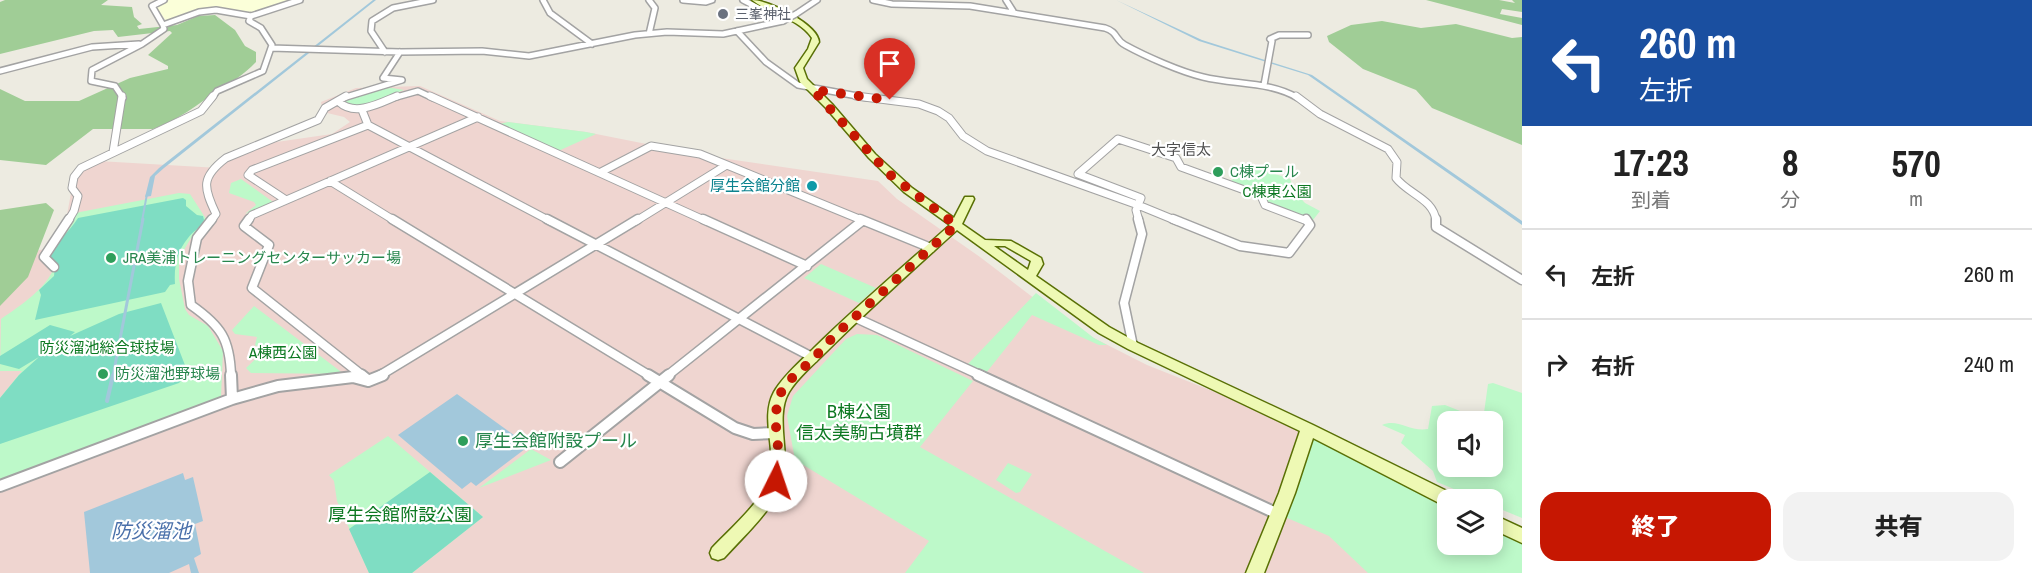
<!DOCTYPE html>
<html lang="ja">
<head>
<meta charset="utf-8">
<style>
  :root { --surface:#fff; --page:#f2f2f2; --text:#222; --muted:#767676; --line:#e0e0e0; --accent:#c61702 }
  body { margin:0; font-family:"Archivo Narrow","Noto Sans JP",sans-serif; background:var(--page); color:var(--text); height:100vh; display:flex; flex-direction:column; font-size:22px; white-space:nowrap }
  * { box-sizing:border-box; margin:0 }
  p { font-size:20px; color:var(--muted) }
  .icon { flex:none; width:33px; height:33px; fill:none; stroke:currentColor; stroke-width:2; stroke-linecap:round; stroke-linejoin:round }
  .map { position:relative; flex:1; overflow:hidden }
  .sheet { display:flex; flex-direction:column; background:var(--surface); width:510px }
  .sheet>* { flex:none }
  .guide { background:#1a4fa0; color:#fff; overflow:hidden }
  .controls { position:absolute; left:1437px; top:411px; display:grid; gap:12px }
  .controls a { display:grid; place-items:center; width:66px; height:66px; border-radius:12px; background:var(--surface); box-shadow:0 3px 15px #0003; font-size:30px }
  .pin { position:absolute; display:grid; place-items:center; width:51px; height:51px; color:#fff; margin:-62px -26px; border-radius:50% 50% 50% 0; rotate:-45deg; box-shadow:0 0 6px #0007 }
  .pin .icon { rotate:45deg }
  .me { position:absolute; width:66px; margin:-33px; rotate:4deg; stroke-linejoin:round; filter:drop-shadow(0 0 4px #0008) }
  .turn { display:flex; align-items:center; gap:21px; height:126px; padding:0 18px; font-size:27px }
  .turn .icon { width:78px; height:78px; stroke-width:2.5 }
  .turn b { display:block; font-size:42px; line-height:51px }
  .eta { display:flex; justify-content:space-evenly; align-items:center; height:102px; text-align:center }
  .eta b { font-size:36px; font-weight:800; line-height:42px }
  .action { display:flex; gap:12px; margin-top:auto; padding:12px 18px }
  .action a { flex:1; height:69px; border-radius:18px; background:var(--accent); color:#fff; font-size:24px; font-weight:800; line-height:69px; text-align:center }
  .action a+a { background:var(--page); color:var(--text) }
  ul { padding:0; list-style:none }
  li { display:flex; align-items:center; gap:18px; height:90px; padding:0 18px; border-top:2px solid var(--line) }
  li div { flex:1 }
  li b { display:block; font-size:22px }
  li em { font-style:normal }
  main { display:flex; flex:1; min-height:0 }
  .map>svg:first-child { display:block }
</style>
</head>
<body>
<main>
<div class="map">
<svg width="1522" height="573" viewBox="0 0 1522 573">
  <rect width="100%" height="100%" fill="#edebe1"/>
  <path fill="#efd5d0" d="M420,86L500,121L586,132L707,156L878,181L897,199L980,257L1072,327L1147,365L1308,429L1448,500V544H1492L1522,573H0V256L47,249L64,231L74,177L98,161L219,168L242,147L332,134L350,122L344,117L323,112L321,102L356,88Z"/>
  <path fill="#fbffd9" d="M167,0H291L249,14L208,9L167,22L157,8Z"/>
  <path fill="#a0cd96" d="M5,0H108L101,5L132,7L134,17L142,24L137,26L139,29L177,25L198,16L215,15L235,30L245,46L256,52V62C244,75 232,81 218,91C195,106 180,119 153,129H93L46,165L0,160V89L25,101H79L130,78L168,69V66L148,55L172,33L170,31L118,37L113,30L94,31L0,54V2Z
    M1426,0H1499L1515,3L1512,0H1522V12L1502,9L1500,14L1522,18V25Z
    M1382,21L1421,28L1456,24L1512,38L1522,37V145L1432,108L1416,90L1363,69L1329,42L1327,36L1351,25Z
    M46,203L54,210L28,277L0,306V210Z"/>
  <path fill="#bdf9c9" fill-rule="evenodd" d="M392,88L404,90L356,108L342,105L344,99L376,89Z
    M508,122L586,132L596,134L556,152L495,125Z
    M1248,165L1290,179L1295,192L1305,203L1320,211L1313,220L1265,205L1261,196L1228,184Z
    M241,179L273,202L245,214L256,205L254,202L229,193L231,183Z
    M179,193L190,194L208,222L191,238L179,258V279L185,309L189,315L208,326L223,351L221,396L215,402L0,481V398L22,371H0L1,319C21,305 46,289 55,266L45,256L72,215L80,212Z
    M821,264L876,288L859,303L804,278Z
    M1036,293L1094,338L1107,345H1099L1032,315L986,373L967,365Z
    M254,306L344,374L251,373L246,368L264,351L255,345L257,337L235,334L232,330Z
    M857,334L877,335L973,381L920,447L1144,573H905L929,541L795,460L787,416L793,396L846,339Z
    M1493,383L1522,393V518L1493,506L1492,500L1478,499L1437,482L1433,471L1401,443L1405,435L1382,425C1398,418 1409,432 1428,429L1432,406L1445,405L1483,420L1488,384ZM1448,422H1492V466H1448Z
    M1308,429L1448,500V544H1492L1493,521L1522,536V573H1368L1329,536L1278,514Z
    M388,436L483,517L412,573H369L337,501L334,481L329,475Z
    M531,449L551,460L479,488Z
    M1008,463L1032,474L1020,492L1016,493L996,480Z"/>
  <path fill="#7fddc3" d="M183,198L186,200V206L197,215L203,216L204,220C201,228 193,231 188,238C176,253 174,267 175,284L170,285L165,292L35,320L41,295L39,290L54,276L55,266L45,256C55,242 69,233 78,218Z
    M161,303L188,373L179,383L0,444V398L19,375L39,357L19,369L0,364V356L50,325L75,332L70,336L119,314Z
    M430,472L483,517L412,573H369L349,529Z"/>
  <path fill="#a2c8db" d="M373,0H376L164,168L155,176L151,196L145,197L150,177L159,168Z
    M1116,0L1202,40L1312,75L1522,221V225L1308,75L1199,41Z
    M457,394L529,446L476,486L471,482L462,489L398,435Z
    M183,473L185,480L193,477L203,521L195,524L201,554L194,558L199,573H191L189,564L169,573H90L84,512Z"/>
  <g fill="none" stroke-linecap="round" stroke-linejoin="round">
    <path stroke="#a2c8db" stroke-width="2" d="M142,221L147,194"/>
    <path stroke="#a2c8db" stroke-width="3" d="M113,376L143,219"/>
    <path stroke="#a2c8db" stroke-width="4" d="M107,401L113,375"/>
    <g stroke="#a3a3a3" stroke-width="8">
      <path id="street-far3" d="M543,0L550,13L592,44
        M649,0L655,8L649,34
        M683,0L706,2L712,0
        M743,0L783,21
        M873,0L892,4L970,6L1105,28C1118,32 1115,40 1125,45C1145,56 1181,72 1203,77C1235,85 1269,81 1298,98
        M1006,0L1013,11
        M796,14L817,0
        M163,25L152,6L164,0
        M737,31L766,62L798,85L868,98
        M271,48L400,52L482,51L529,56L635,35L667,32L723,34L783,21
        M385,52L371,31L372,21L393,8L433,0
        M0,71L92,47L139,44
        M1264,85L1272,41L1270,39L1279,35H1308
        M123,98L115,86L91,81L92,70L142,44L164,29L163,25L199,12L216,10L251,16L300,0
        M212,98L217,91L263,71L272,45L261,28L249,21L251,16
        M343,98L402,80L383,78L400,52
        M393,98L418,91L433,98"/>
    </g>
    <g stroke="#a3a3a3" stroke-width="9">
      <path id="street-far2" d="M430,96L706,221
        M856,96L919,104L938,111L949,118L963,136L987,151L1138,205L1136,210L1139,221
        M1296,96L1320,114L1388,149L1397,162L1396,178C1408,194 1434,199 1436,221
        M339,102C355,117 380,103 397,96
        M362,110L368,125L550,221
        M113,152L122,96
        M601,172L651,146L700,154L864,221
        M330,181L395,221
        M286,200L248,175L252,170L368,125
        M68,221L74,211L78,196L72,188L74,177L81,168L201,111L213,96
        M211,221L216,214C203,187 201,177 226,158L318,120L325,108L346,96
        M248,221L252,215L478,117
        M636,221L725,166
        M1177,221L1138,205L1141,198L1078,174L1118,139L1176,158L1181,167L1261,196L1265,205L1307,221"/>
    </g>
    <g stroke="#a3a3a3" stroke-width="11">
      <path id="street-far1" d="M212,219L197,238L188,281L191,305C221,326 230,339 231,376
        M249,219L244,226L269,245L252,288L363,376
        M392,219L650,376
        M547,219L814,358
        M703,219L807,266
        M860,219L931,248
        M1173,219L1240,246L1289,253L1310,225L1306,219
        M1436,219V227L1522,280
        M54,267L44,257L69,219
        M854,317L982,376
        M1133,346L1124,303L1142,234L1138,219
        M379,376L638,219
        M667,376L862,221"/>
    </g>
    <g stroke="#a3a3a3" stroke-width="14">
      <path id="street" d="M231,375L232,399
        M361,375L366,379
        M648,375L735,428L753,434L775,433
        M978,375L1278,514
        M560,462L669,375
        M0,486L232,399L278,386L353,377L368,381L383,375"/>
    </g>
    <g stroke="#597005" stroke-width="3">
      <path id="secondary" d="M752,0C768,0 818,24 819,42L803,68L807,79L832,104L875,154L912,188L954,218L965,197H973L974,199L962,224L985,240L1011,241L1041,258L1043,264L1036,276L1109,327L1138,343L1313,425L1455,495L1457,500H1448V506L1443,505L1313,438L1295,493L1264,573H1246L1279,493L1300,431L1128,349L1099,333L957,230C913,270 868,310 826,352C813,365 798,377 789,392C775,415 789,452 784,478C779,504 742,538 724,558L718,560L712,558L710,553L712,548C730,529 758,505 768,482C779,453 759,420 774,392C784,375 801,361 814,348C858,305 904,266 950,225L904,192L869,158L826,108L800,82L795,68L808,49L812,38C799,18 770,14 752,0ZM994,246H1005L1031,261L1028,270Z
        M1492,514L1522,528V543L1492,529Z"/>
    </g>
    <use href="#street-far3" stroke="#fff" stroke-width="5"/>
    <use href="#street-far2" stroke="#fff" stroke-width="7"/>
    <use href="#street-far1" stroke="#fff" stroke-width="8"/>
    <use href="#street" stroke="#fff" stroke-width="10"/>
    <use href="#secondary" fill="#eef9b4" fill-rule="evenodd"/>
    <g stroke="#a3a3a3" stroke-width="8" stroke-linecap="butt">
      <path id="street-bridge" d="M783,21L796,14"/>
    </g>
    <use href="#street-bridge" stroke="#fff" stroke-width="5"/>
  </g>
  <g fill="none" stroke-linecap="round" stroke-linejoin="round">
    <path stroke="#c61702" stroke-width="10" stroke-dasharray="0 18" d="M776,481L779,458L775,416L780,394L790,380L814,358L834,336L956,225L889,174L813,90L890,100"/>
  </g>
  <circle fill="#6b7280" stroke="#fff" stroke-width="2" cx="723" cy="14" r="6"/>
  <g fill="#2e9e5b" stroke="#fff" stroke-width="2">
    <circle cx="1218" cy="172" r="6"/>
    <circle cx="111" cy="258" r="6"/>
    <circle cx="103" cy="374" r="6"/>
    <circle cx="463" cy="441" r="6"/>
  </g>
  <circle fill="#0f9aa8" stroke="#fff" stroke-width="2" cx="812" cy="186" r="6"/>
  <g text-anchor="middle" stroke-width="4.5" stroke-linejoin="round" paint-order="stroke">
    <g font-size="14" fill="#5b616d" stroke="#fff" text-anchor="start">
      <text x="735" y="19">三峯神社</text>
    </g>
    <g font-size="15" fill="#4f4f4f" stroke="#fff">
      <text x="1181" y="155">大字信太</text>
    </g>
    <g font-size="15" fill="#27864d" stroke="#fff" text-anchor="start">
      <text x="1230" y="177">C棟プール</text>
      <text x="123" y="263">JRA美浦トレーニングセンターサッカー場</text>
      <text x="115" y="379">防災溜池野球場</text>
    </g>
    <g font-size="15" fill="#0d838f" stroke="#fff" text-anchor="end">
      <text x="800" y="191">厚生会館分館</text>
    </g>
    <g font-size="15" fill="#0c7821" stroke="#fff">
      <text x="1277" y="197">C棟東公園</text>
      <text x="107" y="353">防災溜池総合球技場</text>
      <text x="283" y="358">A棟西公園</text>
    </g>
    <g font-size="18" fill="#0c7821" stroke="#fff">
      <text x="859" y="418">B棟公園<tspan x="859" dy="21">信太美駒古墳群</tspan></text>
      <text x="400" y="521">厚生会館附設公園</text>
    </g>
    <g font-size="18" fill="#27864d" stroke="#fff" text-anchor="start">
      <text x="475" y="447">厚生会館附設プール</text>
    </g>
    <g font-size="20" font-style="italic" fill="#4a70aa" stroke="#fff">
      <text x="151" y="538">防災溜池</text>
    </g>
  </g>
</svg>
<div class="controls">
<a><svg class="icon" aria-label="sound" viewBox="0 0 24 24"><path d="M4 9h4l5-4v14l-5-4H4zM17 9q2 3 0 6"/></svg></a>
<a><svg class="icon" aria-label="layers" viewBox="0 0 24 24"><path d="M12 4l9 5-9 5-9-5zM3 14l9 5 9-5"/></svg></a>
</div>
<div class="pin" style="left:890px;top:100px;background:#d93025"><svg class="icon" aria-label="arrive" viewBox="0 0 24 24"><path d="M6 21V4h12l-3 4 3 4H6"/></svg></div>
<svg class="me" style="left:776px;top:481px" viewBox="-20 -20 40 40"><circle r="19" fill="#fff"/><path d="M0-13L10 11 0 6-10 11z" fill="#c61702"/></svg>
</div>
<section class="sheet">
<div class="guide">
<div class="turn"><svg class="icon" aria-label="left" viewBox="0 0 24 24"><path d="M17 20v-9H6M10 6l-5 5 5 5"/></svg><div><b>260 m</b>左折</div></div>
</div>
<div class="eta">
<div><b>17:23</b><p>到着</p></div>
<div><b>8</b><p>分</p></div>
<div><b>570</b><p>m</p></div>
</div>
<ul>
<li><svg class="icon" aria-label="left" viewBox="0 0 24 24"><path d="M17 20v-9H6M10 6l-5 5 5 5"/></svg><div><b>左折</b></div><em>260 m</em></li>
<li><svg class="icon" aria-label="right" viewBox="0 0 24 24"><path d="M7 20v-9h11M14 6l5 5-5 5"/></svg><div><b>右折</b></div><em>240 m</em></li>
</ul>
<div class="action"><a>終了</a><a>共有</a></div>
</section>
</main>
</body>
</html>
